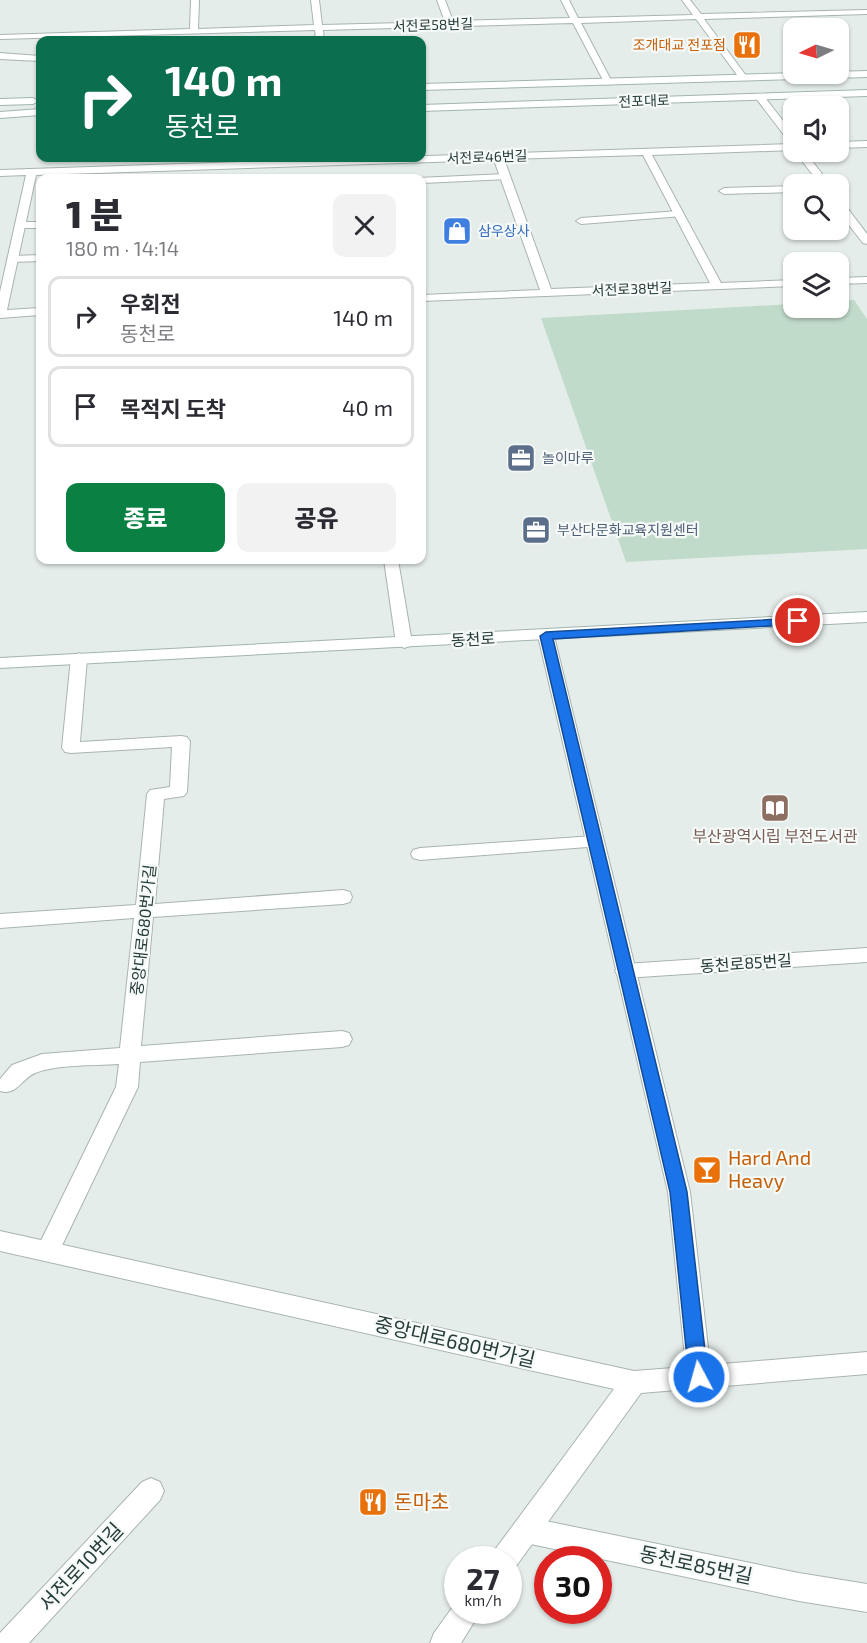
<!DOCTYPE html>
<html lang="ko">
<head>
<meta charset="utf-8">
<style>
  :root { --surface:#fff; --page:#f2f2f3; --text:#2b2b33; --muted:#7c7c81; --line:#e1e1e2; --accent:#0b8043 }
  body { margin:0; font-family:"Exo 2","Noto Sans KR",sans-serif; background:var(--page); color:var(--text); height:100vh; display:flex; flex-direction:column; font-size:22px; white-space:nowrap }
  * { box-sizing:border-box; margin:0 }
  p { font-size:20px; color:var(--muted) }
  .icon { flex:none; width:33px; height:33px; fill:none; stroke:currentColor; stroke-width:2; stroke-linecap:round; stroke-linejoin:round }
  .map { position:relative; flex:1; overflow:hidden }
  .drawer { position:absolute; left:36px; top:174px; width:390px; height:390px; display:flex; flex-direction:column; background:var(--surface); border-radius:12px; box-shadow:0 2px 4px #0004 }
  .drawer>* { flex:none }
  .guide { position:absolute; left:36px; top:36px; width:390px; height:126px; border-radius:12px; box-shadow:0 2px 4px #0004; background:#0b6e4f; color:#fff; overflow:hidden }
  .needle { width:39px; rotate:265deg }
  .tools { position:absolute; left:783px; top:18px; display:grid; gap:12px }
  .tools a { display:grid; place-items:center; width:66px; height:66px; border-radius:12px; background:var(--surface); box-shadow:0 2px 4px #0004; font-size:30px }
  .speed { position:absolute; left:444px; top:1546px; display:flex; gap:12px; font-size:30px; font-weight:700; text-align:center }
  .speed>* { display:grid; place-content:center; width:78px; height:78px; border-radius:50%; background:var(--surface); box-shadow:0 2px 4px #0004; line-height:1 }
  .speed small { font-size:15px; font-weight:400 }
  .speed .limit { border:9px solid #d22; background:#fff; color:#111 }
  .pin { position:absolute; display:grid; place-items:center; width:51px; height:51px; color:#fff; margin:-26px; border:3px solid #fff; border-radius:50%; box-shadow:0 2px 6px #0007 }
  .me { position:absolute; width:66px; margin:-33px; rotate:354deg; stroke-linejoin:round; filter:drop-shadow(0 0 4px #0008) }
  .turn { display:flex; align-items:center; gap:21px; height:126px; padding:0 30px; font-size:27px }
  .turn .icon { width:78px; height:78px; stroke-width:2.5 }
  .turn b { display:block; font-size:42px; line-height:51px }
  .round { display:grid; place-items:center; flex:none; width:63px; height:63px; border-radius:12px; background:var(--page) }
  .headline { display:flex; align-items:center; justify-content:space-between; height:102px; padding:0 30px }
  h1 { font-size:36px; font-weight:800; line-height:45px }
  .cta { display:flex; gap:12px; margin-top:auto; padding:12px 30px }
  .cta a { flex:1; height:69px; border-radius:12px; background:var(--accent); color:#fff; font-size:24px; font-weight:800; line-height:69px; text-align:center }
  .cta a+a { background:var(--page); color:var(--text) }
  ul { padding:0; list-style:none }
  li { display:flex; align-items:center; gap:18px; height:81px; margin:0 12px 9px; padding:0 18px; border:3px solid var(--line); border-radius:12px }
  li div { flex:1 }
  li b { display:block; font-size:22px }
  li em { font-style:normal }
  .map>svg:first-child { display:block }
</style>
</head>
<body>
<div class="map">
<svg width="867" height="1643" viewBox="0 0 867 1643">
  <rect width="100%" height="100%" fill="#e5edea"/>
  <path fill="#c1dbcb" d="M854,300L867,319V549L626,562L541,318L793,304L794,308H838L839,301Z"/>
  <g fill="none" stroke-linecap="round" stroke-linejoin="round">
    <g stroke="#a8b4b1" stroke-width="2">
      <path id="service" d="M505,174L510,177L509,179L422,183V178H418Z
        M794,186V192L724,194L719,191L724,188Z
        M679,211L683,212V216L581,224L576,221L581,218Z
        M40,222V228H20L15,225L20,222Z
        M40,255V261L13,262L7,259L13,256Z
        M79,653L87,658L80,742L181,736L187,737L190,741L187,792L184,796L164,799L155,904L343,890L350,892L352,897L350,902L343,904L153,917L141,1046L342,1031L349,1033L352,1039L349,1045L342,1047L140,1062L138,1087L56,1258L48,1261L40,1258L36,1251L116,1087L119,1064C92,1066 59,1064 35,1073C21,1079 17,1096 0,1091V1079L12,1065L42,1054L120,1048L134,918L0,928V914L136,905L147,794L150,790L170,787L172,747L71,753L65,752L62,748L71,658Z
        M594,836L600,838L603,842L600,846L420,860L413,858L411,854L413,850L420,848Z
        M867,948V962L625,978L618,976L615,971L618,966L625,964Z
        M151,1478L160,1482L164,1491L160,1500L29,1643H0V1633L142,1482Z
        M526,1517L799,1573L867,1584V1612L799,1601L526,1543L517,1539L513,1530L517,1521Z"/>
    </g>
    <g stroke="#a8b4b1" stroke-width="2">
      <path id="minor" d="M191,0H199L198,29L314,25L311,0H319L322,25L445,22L437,0H445L453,21L570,18L561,0H569L578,18L693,15L682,0H690L701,14L867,10V14L704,19L747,77L743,80L740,79L696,19L581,23L612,82L608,85L604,82L573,23L323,30L324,40H316L315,30L0,39V35L190,29Z
        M0,53L40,56V61L0,59Z
        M760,94L763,95L794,135V150L652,155L721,283L794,280V286L422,301V295L540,290L494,160L36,175L7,310L40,308V315L0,318V292L26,175L0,176V170L791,144L755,97ZM643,155L710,283L551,289L504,159Z
        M867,141V147L838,148V142Z
        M795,152H805L830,184H820Z
        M838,200L842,201L867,234V244L863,243L838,211Z
        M867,277V283L838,284V278Z
        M384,560H398L412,643L410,646L404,648L396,643Z
        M546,631L554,636L690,1192L710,1365L867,1352V1374L641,1393L514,1569L508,1572V1560H490L494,1551L614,1389L0,1251V1231L634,1371L686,1367L668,1192L538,636Z
        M457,1601L458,1611H481L461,1643H430L434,1633Z"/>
    </g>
    <g stroke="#a1b4b0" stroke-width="2">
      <path id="secondary" d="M867,71V77L422,90V84Z
        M867,90V96L422,111V105Z
        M0,99L33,98L38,101L33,104L0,105Z
        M40,109V115L0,118V112Z
        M867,612V622L0,668V658Z"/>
    </g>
    <use href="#service" fill="#fff" fill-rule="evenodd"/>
    <use href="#minor" fill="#fff" fill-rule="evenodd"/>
    <use href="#secondary" fill="#fff" fill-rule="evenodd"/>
  </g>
  <path fill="#1a73e8" stroke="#114b97" stroke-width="1.5" d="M798,618L802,619V624L553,639L687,1192L708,1377L706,1383L699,1386L692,1383L689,1377L670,1192L540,636L546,632Z"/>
  <defs>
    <g id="restaurant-square" transform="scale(1.5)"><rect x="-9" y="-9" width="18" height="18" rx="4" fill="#e8710a" stroke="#f5f9f8"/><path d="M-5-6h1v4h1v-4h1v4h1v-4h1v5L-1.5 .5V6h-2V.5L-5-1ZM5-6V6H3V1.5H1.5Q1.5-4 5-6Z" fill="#fff"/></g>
    <g id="shop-square" transform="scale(1.5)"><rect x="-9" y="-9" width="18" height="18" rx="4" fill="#3f7fe0" stroke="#f5f9f8"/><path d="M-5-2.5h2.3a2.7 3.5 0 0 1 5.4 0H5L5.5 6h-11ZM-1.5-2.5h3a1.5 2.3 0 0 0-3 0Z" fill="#fff"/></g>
    <g id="office-square" transform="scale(1.5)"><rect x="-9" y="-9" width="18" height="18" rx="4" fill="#5c6f8a" stroke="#f5f9f8"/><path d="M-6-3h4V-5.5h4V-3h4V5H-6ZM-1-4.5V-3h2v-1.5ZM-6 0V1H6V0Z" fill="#fff"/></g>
    <g id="library-square" transform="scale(1.5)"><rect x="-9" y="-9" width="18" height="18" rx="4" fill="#8d6e63" stroke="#f5f9f8"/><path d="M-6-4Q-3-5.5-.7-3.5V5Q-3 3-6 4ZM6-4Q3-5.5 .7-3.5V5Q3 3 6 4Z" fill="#fff"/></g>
    <g id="bar-square" transform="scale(1.5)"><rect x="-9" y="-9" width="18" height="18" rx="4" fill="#e8710a" stroke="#f5f9f8"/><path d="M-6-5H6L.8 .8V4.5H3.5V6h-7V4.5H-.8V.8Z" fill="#fff"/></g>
  </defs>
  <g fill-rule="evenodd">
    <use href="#restaurant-square" x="747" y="45"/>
    <use href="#shop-square" x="457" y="231"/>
    <use href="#office-square" x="521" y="458"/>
    <use href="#office-square" x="536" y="530"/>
    <use href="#library-square" x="775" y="808"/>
    <use href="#bar-square" x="707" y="1170"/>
    <use href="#restaurant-square" x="373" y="1502"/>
  </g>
  <g text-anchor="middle" stroke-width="4.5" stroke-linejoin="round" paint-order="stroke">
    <g font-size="14" fill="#263c39" stroke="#f5f9f8">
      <text transform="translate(433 25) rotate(-2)" y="5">서전로58번길</text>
      <text transform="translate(644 101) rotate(-2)" y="5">전포대로</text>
      <text transform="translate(487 157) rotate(-2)" y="5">서전로46번길</text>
      <text transform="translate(632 289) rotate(-2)" y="5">서전로38번길</text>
    </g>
    <g font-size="14" fill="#c56008" stroke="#f5f9f8" text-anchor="end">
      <text x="726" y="50">조개대교 전포점</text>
    </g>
    <g font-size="14" fill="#366cbe" stroke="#f5f9f8" text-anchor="start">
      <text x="478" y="236">삼우상사</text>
    </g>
    <g font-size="14" fill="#4e5e75" stroke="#f5f9f8" text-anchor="start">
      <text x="542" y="463">놀이마루</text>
      <text x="557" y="535">부산다문화교육지원센터</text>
    </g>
    <g font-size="16" fill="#263c39" stroke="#f5f9f8">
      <text transform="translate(473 639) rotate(-3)" y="6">동천로</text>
      <text transform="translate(143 930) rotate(-84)" y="6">중앙대로680번가길</text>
      <text transform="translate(746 963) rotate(-4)" y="6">동천로85번길</text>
    </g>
    <g font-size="16" fill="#785e54" stroke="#f5f9f8">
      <text x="775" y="842">부산광역시립 부전도서관</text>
    </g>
    <g font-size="20" fill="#c56008" stroke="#f5f9f8" text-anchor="start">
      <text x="728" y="1165">Hard And<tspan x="728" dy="23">Heavy</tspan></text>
      <text x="394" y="1509">돈마초</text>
    </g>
    <g font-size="20" fill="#263c39" stroke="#f5f9f8">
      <text transform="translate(455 1342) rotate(13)" y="7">중앙대로680번가길</text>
      <text transform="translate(696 1565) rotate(12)" y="7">동천로85번길</text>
      <text transform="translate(81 1567) rotate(-47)" y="7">서전로10번길</text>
    </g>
  </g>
</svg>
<div class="tools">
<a><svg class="needle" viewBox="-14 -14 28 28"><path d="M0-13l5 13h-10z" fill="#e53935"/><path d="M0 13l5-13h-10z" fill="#7c7c81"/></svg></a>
<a><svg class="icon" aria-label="sound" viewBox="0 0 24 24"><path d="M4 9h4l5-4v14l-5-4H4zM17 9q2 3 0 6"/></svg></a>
<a><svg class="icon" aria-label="search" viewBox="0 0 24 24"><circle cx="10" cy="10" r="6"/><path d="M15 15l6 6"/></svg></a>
<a><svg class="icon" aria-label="layers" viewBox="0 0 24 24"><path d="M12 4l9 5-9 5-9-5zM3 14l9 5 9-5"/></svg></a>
</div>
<div class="speed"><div>27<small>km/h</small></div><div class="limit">30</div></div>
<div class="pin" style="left:798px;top:621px;background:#d93025"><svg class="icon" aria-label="arrive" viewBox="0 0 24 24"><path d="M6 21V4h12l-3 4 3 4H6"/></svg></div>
<svg class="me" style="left:699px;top:1377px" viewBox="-20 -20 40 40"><circle r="17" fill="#1a73e8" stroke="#fff" stroke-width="3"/><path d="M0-11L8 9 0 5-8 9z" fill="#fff"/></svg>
<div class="guide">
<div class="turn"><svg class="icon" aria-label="right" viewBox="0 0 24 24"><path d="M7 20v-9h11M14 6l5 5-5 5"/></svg><div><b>140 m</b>동천로</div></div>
</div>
<section class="drawer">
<div class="headline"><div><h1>1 분</h1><p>180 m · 14:14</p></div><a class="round"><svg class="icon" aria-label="close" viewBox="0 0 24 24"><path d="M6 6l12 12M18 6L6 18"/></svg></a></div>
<ul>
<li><svg class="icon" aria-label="right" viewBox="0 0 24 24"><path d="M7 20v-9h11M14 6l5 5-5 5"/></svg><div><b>우회전</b><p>동천로</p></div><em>140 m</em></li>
<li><svg class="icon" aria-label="arrive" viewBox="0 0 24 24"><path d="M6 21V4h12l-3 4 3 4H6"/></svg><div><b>목적지 도착</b></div><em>40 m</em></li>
</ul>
<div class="cta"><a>종료</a><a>공유</a></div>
</section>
</div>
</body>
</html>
